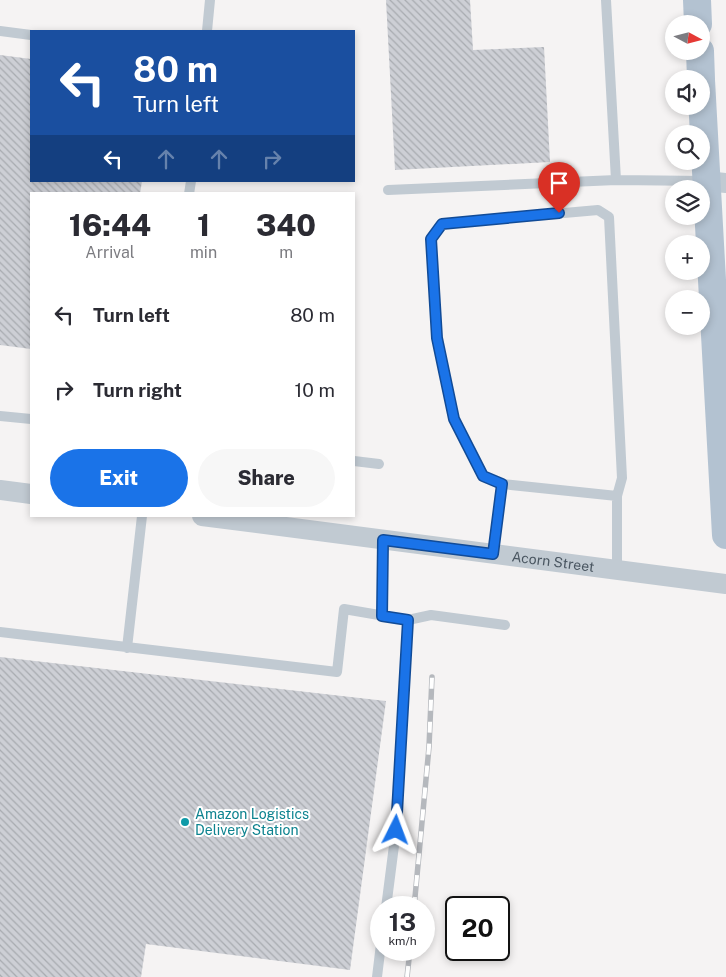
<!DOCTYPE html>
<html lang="en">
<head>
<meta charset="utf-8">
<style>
  :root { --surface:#fff; --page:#f7f7f7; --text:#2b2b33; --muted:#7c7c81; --accent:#1a73e8 }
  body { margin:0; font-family:"Public Sans",sans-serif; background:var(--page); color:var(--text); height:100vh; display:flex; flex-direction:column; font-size:19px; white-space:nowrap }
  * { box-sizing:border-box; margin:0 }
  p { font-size:16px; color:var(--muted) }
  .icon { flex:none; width:28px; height:28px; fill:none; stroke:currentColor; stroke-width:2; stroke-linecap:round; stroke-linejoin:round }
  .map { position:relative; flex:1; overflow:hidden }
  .panel { position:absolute; left:30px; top:192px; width:325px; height:325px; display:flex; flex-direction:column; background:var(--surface); border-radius:0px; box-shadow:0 2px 8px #0003 }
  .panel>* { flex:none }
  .hud { position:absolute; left:30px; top:30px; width:325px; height:152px; border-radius:0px; box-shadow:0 2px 8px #0003; background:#1a4fa0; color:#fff; overflow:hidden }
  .needle { width:32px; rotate:97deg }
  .fabs { position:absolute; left:665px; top:15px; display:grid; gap:10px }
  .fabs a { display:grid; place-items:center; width:45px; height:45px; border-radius:50%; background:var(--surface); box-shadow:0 2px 8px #0003; font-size:25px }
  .speed { position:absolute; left:370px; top:896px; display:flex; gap:10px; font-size:25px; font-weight:700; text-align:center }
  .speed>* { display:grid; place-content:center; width:65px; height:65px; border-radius:50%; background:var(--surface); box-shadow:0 2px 8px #0003; line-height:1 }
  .speed small { font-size:12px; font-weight:400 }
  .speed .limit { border:2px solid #111; border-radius:8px; background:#fff; color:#111 }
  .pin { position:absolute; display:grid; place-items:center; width:42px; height:42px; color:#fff; margin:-51px -21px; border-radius:50% 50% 50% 0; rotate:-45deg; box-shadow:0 0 5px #0007 }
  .pin .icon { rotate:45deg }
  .me { position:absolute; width:55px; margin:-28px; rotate:3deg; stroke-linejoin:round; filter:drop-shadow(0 0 4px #0008) }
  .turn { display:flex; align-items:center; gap:18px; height:105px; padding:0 20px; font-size:22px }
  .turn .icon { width:65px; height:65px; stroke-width:2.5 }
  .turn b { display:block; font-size:35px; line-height:42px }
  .lanes { display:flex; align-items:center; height:48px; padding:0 20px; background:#0003; justify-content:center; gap:25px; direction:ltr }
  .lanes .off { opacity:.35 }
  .eta { display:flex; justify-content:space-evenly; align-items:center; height:85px; text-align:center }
  .eta b { font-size:30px; font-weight:800; line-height:35px }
  .cta { display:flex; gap:10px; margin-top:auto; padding:10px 20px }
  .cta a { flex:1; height:58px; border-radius:30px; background:var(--accent); color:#fff; font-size:20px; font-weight:800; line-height:58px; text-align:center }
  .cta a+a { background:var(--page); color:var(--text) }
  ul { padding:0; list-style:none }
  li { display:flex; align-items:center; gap:15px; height:75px; padding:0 20px }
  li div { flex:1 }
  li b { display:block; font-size:19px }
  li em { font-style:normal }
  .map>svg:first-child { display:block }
</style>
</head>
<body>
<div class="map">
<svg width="726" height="977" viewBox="0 0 726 977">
  <defs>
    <pattern id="building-back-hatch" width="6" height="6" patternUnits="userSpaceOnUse" patternTransform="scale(1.25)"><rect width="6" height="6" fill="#cdcfd5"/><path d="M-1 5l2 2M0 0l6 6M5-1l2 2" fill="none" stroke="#a8abb0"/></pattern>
  </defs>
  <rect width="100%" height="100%" fill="#f5f3f3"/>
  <path fill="url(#building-back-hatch)" d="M386,0H470L473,50L544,47L550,162L395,170Z
    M0,55L31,59V181H142L140,194H31V349L0,345Z
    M0,657L386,701L350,970L146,944L141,977H0Z"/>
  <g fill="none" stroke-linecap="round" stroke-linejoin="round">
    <path stroke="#c1cad2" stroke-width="10" d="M606,0L616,180L705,181
      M0,31L31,35
      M207,31L210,0
      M388,190L616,180
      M189,194L191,181
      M0,416L31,419
      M354,461L379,464
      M502,484L483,476L454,419L437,338L431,239L442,224L598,210L609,217L622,478L617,496
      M493,554L502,484L617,496V570
      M382,616L383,540
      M408,620L431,615L505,625
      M0,632L337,672L344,609L408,620L396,830L386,908
      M127,648L142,516
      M377,977L381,944"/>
    <g stroke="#c1cad2" stroke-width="20">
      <path d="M706,181L726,183"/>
      <path d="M0,490L31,494"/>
      <path id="s1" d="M202,516L726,584"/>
    </g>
    <path stroke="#b3c2d1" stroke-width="28" d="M697,0L698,24
      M700,51L701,79
      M701,80L726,535"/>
    <g stroke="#b5b8bd" stroke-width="5.5">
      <path id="rail" d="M414,908L429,747L432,677
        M407,977L410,950"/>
    </g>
    <use href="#rail" stroke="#fff" stroke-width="4" stroke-dasharray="11" stroke-linecap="butt"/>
  </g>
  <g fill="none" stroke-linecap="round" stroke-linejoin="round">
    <g stroke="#114b97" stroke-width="12">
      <path id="route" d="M396,830L408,620L382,616L383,540L493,554L502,484L483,476L454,419L437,338L431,239L442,224L559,213"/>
    </g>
    <use href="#route" stroke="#1a73e8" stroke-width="9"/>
  </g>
  <circle fill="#0f9aa8" stroke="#fff" stroke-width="2" cx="185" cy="822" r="5"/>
  <g text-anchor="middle" stroke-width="4" stroke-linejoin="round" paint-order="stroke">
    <g font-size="14" fill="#4a5661" stroke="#fff">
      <text dy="5" stroke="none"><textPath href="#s1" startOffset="354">Acorn Street</textPath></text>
    </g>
    <g font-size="14" fill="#0d838f" stroke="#fff" text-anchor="start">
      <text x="195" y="819">Amazon Logistics<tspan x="195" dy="16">Delivery Station</tspan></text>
    </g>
  </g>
</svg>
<div class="fabs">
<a><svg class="needle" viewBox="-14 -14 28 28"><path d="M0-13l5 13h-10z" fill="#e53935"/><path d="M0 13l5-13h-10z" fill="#7c7c81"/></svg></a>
<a><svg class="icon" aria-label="sound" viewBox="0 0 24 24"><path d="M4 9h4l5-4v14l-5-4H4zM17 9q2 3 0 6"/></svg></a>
<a><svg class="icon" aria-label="search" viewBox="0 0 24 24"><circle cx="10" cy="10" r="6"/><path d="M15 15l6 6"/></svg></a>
<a><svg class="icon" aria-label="layers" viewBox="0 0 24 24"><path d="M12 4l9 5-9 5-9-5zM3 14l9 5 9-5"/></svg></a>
<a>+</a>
<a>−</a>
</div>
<div class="speed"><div>13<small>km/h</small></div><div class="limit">20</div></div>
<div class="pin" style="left:559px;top:213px;background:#d93025"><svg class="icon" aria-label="arrive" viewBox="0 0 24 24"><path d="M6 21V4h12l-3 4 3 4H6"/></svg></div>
<svg class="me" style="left:396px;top:830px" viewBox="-20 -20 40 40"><path d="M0-17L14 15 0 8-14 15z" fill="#1a73e8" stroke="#fff" stroke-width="4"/></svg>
<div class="hud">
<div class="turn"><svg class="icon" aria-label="left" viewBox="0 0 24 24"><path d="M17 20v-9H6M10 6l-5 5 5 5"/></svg><div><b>80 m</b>Turn left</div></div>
<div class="lanes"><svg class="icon" aria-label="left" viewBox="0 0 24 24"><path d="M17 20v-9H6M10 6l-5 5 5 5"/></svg><svg class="icon off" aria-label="ahead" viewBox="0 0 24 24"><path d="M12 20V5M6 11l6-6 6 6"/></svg><svg class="icon off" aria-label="ahead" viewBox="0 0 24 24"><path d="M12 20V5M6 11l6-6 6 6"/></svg><svg class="icon off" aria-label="right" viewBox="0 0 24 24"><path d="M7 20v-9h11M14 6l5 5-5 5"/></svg></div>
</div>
<section class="panel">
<div class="eta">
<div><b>16:44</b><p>Arrival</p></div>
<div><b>1</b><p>min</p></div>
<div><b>340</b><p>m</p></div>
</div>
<ul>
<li><svg class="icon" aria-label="left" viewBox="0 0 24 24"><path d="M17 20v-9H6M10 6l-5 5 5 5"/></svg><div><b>Turn left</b></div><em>80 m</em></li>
<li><svg class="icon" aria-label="right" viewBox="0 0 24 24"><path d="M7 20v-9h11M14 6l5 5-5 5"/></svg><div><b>Turn right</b></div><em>10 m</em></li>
</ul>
<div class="cta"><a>Exit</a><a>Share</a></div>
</section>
</div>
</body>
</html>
